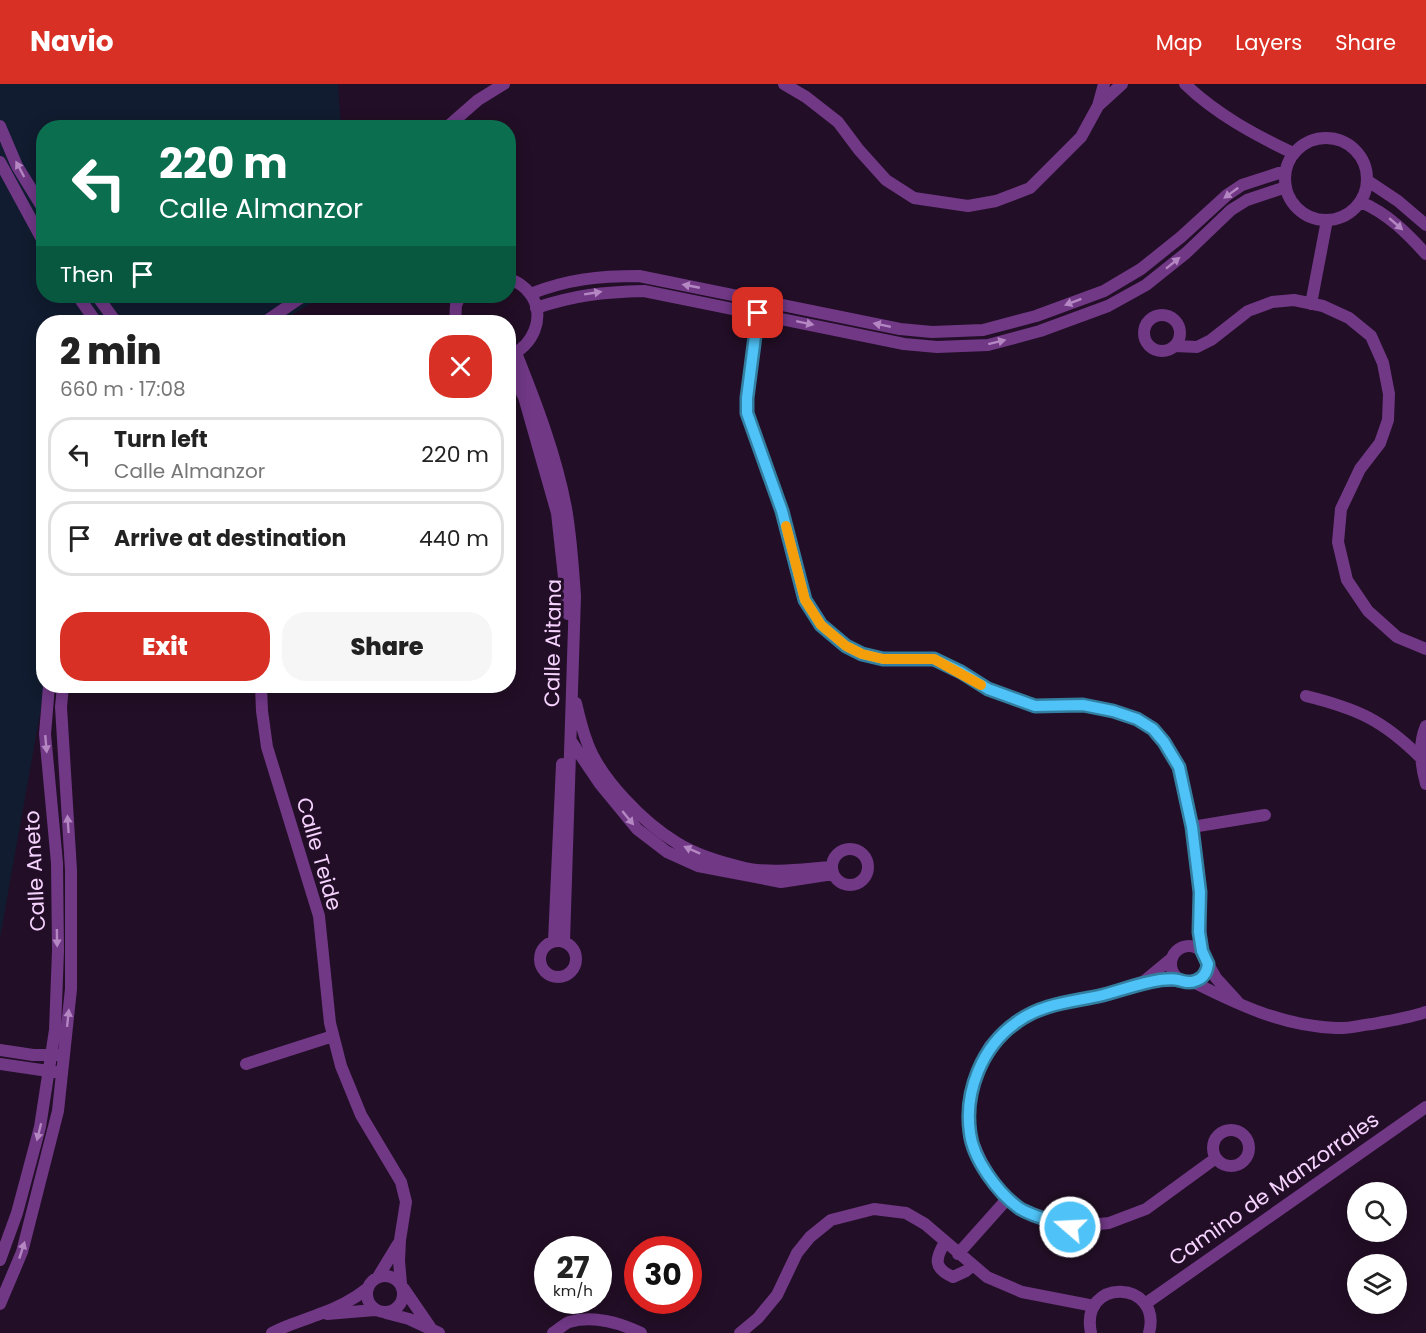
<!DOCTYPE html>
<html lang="en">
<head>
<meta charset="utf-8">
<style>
  :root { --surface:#fff; --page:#f6f6f6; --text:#222; --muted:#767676; --line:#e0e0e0; --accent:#d93025 }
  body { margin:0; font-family:Poppins,sans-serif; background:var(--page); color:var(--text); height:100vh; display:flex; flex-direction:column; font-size:22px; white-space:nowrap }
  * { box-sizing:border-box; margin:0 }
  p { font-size:20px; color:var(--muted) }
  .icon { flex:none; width:33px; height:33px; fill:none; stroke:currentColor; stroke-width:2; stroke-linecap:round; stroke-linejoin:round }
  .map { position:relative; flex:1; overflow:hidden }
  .panel { position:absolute; left:36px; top:231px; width:480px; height:378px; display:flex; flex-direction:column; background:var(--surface); border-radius:24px; box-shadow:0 3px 15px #0003 }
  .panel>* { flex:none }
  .top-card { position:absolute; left:36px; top:36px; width:480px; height:183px; border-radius:24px; box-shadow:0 3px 15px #0003; background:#0b6e4f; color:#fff; overflow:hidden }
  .buttons { position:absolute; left:1347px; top:1098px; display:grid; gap:12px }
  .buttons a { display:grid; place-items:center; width:60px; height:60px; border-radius:50%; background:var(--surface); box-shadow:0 3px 15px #0003; font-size:30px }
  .speed { position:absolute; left:534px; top:1152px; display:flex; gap:12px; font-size:30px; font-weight:700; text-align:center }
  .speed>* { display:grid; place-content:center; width:78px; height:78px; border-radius:50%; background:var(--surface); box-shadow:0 3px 15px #0003; line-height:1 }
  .speed small { font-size:15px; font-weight:400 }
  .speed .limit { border:9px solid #d22; background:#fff; color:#111 }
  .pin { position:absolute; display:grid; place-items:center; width:51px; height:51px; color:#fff; margin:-26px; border-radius:12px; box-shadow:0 3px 9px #0006 }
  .me { position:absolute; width:66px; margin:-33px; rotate:289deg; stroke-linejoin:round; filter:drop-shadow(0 0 4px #0008) }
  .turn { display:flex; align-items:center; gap:21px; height:126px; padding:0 24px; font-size:27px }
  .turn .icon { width:78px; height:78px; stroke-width:2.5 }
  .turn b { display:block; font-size:42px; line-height:51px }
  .then { display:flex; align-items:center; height:57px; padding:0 24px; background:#0003; gap:12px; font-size:22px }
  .round { display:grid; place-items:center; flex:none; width:63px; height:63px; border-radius:24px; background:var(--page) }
  .headline { display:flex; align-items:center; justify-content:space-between; height:102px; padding:0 24px }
  h1 { font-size:36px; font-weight:800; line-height:45px }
  .cta { display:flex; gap:12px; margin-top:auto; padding:12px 24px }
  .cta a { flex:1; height:69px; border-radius:24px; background:var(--accent); color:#fff; font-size:24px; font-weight:800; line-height:69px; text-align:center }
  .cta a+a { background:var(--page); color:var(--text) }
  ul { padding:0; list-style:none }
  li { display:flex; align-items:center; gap:18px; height:75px; margin:0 12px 9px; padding:0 12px; border:3px solid var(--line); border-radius:24px }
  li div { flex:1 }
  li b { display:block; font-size:22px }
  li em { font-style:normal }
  header { display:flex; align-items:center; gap:36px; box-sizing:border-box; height:84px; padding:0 30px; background:var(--accent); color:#fff }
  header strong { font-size:28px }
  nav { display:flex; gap:33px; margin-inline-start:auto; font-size:21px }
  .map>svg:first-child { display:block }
</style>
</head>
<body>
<header>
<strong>Navio</strong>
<nav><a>Map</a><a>Layers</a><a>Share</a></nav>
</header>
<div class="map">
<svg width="1426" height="1249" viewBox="0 0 1426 1249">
  <rect width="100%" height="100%" fill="#220e26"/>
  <path fill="#111c30" d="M0,0H338L341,43L44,44V212H323L280,238H44L45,602L0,854Z"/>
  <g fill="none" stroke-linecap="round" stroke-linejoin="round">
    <path stroke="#713886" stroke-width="12" d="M784,0L806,13L838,38L859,66L886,96L914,114L968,122L996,117L1030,104L1081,53L1098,22L1104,0
      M1185,0C1216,30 1255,51 1293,69
      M1099,21L1122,0
      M446,44L478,16L504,0
      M1311,220L1327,136
      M758,229L747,313V329L782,427L805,516L821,541L846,562L862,570L883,575H934L961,588L988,605L1035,622L1083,621L1113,627L1137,635L1153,645L1164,658L1179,683L1192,743L1200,808L1199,829L1202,867
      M1144 249a18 18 0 1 1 36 0a18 18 0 1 1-36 0Z
      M265,238L303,212
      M1175,262L1197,263L1211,256L1248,227L1272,218L1294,216L1323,222L1349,234L1371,252L1383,279L1389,310L1388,336L1380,359L1360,385L1341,425L1338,458L1347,496L1368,527L1397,553L1426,565
      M516,269C536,319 556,371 566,424C571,453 573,482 575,512L564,858
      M508,283L524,313L557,429L568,530
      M261,602L262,627L267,663L319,832L330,939L341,982L361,1031L401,1098L406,1118L400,1156L399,1177L401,1200
      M1306,612C1358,625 1383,636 1422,675
      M576,619C579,632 582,645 587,658C600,695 644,739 677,759C696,771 723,779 745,784C773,790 803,785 831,783
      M1426,642C1418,660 1421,682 1426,700
      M571,657L600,700L637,745L667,768L698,782L781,798L833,790
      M1192,743L1265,731
      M832 783a18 18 0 1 1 36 0a18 18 0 1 1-36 0Z
      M540 875a18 18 0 1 1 36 0a18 18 0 1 1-36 0Z
      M554,857L562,680
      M1171 880a18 18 0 1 1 36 0a18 18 0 1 1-36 0Z
      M1208,880L1216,894L1237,917
      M1179,896L1142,898L1103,911L1042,924L1016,938L990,962L975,994L969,1022L970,1051L980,1075L996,1103L1020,1125L1070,1143L1109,1139L1146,1125L1216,1074
      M1143,898L1172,874
      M1193,898C1239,921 1283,942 1336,944C1348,945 1361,941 1372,940C1390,937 1409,934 1426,928
      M0,966L33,971H57
      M0,980L55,988
      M246,980L333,952
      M1213 1064a18 18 0 1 1 36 0a18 18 0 1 1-36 0Z
      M945,1158C935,1175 933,1184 953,1193L966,1187L972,1182
      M958,1170L1008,1114
      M0,1176L17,1129L40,1043L55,946L58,867L57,779L45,650L49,602
      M367 1210a18 18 0 1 1 36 0a18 18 0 1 1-36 0Z
      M378,1193L398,1160
      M404,1205L430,1243
      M0,1220L22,1168L58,1027L71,905V786L61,623L63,602
      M386,1229L409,1235L439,1249
      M327,1230L375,1226
      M272,1249C286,1241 302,1237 317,1231C335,1225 353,1216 368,1204
      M553,1249C558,1246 564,1240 569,1238C593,1231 620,1239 641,1249
      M740,1249L758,1234L777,1211L797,1169L810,1153L831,1136L874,1125L906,1129L925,1140L987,1193L1022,1208L1094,1222"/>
    <path stroke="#713886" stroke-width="12" d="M0,42L17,82L44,126
      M1285 95a41 41 0 1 1 82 0a41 41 0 1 1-82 0Z
      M0,78L44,159
      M1368,97L1398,117L1426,141
      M1361,118C1388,130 1406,148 1426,170
      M508,194C517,198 525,202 531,211C546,233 533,263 508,272
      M530,210C568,195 599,192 639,192L900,245L932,248L983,246L1036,232L1104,207L1141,185L1181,153L1227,111L1242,101L1285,87
      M78,212L96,238
      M97,212L116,238
      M536,224C575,211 603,208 644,207L904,260L937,263L988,261L1040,247L1108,222L1146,201L1186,169L1231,126L1247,116L1286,103
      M455,238L456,221L460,212
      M1145,1220L1426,1023
      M1091,1249C1079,1192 1163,1196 1149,1249"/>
  </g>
  <defs><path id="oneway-solid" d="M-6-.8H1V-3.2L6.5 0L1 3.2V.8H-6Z" transform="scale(1.5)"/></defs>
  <g fill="#b486c2">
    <use href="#oneway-solid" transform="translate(20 85) rotate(-118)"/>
    <use href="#oneway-solid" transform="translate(1231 109) rotate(144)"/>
    <use href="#oneway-solid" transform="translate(1396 140) rotate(41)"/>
    <use href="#oneway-solid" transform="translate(1173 179) rotate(-39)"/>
    <use href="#oneway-solid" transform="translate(691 202) rotate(-169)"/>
    <use href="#oneway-solid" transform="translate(593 209) rotate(-9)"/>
    <use href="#oneway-solid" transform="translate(1073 218) rotate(159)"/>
    <use href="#oneway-solid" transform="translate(805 239) rotate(12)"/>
    <use href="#oneway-solid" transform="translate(882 241) rotate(-168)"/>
    <use href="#oneway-solid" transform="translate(997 258) rotate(-14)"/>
    <use href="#oneway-solid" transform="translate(46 660) rotate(85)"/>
    <use href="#oneway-solid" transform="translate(628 734) rotate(51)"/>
    <use href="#oneway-solid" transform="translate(68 740) rotate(-94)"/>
    <use href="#oneway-solid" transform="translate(692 766) rotate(-156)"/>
    <use href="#oneway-solid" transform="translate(57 854) rotate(89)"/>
    <use href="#oneway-solid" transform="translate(68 934) rotate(-84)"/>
    <use href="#oneway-solid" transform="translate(39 1048) rotate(104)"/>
    <use href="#oneway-solid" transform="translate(22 1166) rotate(-72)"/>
  </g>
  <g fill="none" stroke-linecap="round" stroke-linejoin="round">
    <g stroke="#337fa1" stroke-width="15">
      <path id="route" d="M758,229L747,314V329L782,427L805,516L821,541L846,562L862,570L883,575H934L961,588L988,605L1035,622L1083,621L1113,627L1137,635L1153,645L1164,658L1179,683L1192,743L1200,808L1199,848L1202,867L1208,880C1207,888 1203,895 1195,897C1188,900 1184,897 1178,896C1172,894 1166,896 1160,896C1140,899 1122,906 1103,911C1073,918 1043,919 1017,938C982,962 964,1008 970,1049C973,1075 998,1109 1019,1124C1033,1133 1054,1137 1070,1143"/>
    </g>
    <use href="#route" stroke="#4fc3f7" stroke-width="10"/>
    <path stroke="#f59e0b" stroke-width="10" d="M786,442L805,516L821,541L846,562L862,570L883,575H934L981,601"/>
  </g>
  <g text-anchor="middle" stroke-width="6" stroke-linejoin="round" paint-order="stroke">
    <g font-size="21" fill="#f6d3ff" stroke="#220e26">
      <text transform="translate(553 559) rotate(-89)" y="7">Calle Aitana</text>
      <text transform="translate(319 770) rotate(74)" y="7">Calle Teide</text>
      <text transform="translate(35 787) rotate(-93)" y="7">Calle Aneto</text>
      <text transform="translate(1274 1105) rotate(-35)" y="7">Camino de Manzorrales</text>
    </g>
  </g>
</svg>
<div class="buttons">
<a><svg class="icon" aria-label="search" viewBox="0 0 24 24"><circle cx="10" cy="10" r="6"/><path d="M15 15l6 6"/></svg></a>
<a><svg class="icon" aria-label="layers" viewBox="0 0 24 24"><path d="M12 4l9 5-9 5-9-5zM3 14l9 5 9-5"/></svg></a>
</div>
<div class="speed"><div>27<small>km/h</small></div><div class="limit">30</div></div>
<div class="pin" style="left:758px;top:229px;background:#d93025"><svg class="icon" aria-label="arrive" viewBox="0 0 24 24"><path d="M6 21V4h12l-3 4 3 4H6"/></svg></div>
<svg class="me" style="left:1070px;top:1143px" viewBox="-20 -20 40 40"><circle r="17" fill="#4fc3f7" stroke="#fff" stroke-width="3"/><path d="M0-11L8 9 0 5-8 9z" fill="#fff"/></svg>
<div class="top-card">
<div class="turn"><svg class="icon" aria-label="left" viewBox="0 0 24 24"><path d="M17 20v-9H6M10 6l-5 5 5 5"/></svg><div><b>220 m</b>Calle Almanzor</div></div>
<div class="then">Then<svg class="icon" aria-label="arrive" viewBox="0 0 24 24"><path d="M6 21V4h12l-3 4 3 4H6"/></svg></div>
</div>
<section class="panel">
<div class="headline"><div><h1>2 min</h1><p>660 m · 17:08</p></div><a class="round" style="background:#d93025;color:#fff"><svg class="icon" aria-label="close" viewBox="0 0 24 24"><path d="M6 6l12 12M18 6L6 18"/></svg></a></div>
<ul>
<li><svg class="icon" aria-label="left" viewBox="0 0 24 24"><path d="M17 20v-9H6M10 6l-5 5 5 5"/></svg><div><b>Turn left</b><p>Calle Almanzor</p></div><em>220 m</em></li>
<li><svg class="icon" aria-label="arrive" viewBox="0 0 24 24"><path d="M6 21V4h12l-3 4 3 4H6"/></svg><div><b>Arrive at destination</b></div><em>440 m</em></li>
</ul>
<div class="cta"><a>Exit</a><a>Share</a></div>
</section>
</div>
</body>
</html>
